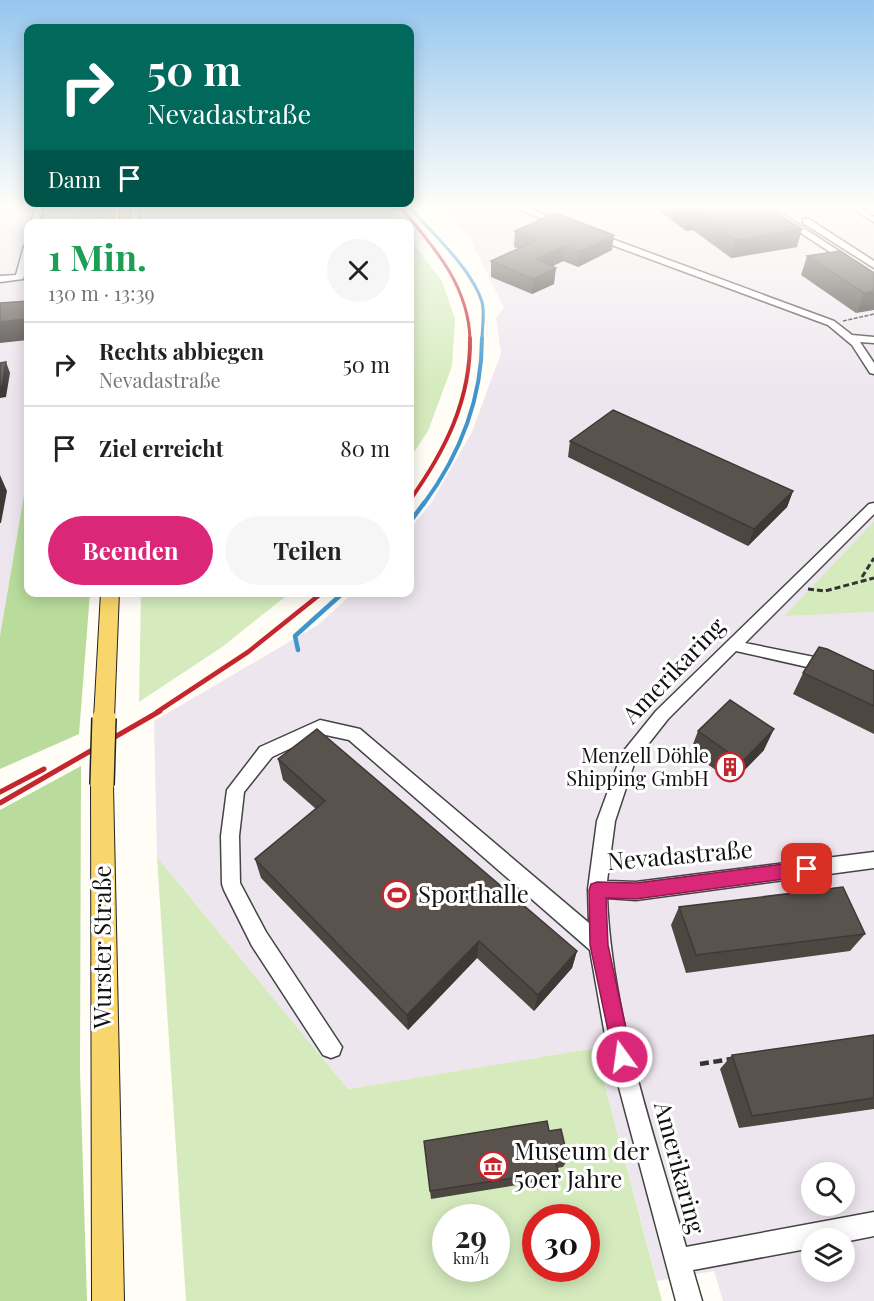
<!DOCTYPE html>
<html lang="de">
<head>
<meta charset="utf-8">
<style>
  :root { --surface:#fff; --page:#f6f6f6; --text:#222; --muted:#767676; --line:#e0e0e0; --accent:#db2777 }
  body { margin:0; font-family:"Playfair Display",serif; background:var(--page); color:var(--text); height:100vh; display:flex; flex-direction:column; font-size:22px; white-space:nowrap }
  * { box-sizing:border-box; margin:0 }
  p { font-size:20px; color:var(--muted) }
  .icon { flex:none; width:33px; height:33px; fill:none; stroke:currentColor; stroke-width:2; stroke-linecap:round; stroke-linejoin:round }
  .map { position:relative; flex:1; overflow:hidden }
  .panel { position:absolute; left:24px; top:219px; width:390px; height:378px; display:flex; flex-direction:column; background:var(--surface); border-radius:12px; box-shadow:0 3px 15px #0003 }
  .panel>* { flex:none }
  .guide { position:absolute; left:24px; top:24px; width:390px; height:183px; border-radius:12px; box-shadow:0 3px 15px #0003; background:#00695c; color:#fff; overflow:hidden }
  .controls { position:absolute; left:801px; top:1162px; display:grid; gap:12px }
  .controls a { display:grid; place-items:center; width:54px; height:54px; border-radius:50%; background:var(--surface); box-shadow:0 3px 15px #0003; font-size:30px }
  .speed { position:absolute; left:432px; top:1204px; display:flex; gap:12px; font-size:30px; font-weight:700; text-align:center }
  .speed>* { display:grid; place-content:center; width:78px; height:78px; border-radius:50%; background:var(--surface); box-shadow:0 3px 15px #0003; line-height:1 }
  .speed small { font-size:15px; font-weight:400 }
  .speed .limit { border:9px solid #d22; background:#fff; color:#111 }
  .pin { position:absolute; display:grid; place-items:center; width:51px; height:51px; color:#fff; margin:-26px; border-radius:12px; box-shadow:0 3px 9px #0006 }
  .me { position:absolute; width:66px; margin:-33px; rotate:346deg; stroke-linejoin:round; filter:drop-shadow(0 0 4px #0008) }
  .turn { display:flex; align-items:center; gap:21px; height:126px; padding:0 24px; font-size:27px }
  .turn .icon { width:78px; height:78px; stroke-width:2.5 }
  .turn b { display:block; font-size:42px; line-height:51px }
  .then { display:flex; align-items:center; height:57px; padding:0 24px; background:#0003; gap:12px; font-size:22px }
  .round { display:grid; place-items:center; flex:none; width:63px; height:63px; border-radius:32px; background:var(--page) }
  .head { display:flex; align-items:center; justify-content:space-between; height:102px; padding:0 24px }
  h1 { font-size:36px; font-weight:700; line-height:45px; color:#1e9e55 }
  .action { display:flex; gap:12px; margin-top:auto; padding:12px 24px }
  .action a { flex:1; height:69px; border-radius:36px; background:var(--accent); color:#fff; font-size:24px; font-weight:700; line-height:69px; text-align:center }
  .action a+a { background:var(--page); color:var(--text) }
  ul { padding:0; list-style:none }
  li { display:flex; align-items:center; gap:18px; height:84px; padding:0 24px; border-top:2px solid var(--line) }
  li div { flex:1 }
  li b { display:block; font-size:22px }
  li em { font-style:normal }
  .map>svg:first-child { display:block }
</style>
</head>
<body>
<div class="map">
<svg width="874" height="1301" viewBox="0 0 874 1301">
  <rect width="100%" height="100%" fill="#fffdf5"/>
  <path fill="#eee6ef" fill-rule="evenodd" d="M0,208H74L71,223L28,224V471L0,636Z
    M441,208H874V521L785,615L874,612V1301H723L714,1271L657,1281L595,1048L348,1089L157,857L154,721L318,625L353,593L410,592V529L431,503L472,432L501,353L496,318L504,308L469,236ZM812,1173H844V1206H812ZM812,1239H844V1272H812Z"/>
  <path fill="#d5ebbd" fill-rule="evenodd" d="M144,208H384L397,223H144Z
    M410,240L442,281L455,319L452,366L428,431L410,458Z
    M874,521V612L784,616Z
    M141,593V592L290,593L222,647L139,702Z
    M157,857L348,1089L595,1048L662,1301H186ZM446,1218H496V1269H446ZM536,1218H586V1269H536Z"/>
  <path fill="#b9dc9c" d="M74,208H116L115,223H71Z
    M28,471V592L90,593L79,734L0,769V636Z
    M81,766L80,1071L87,1301H0V810Z"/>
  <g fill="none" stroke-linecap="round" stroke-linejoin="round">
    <path stroke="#3f96cf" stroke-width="3" d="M410,208C432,233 472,269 482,302C485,313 482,328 482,340
      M139,224L140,208"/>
    <path stroke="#3f96cf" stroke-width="4" d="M423,505C459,456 482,399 482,338"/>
    <path stroke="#3f96cf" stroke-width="4.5" d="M410,522L424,503
      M298,650L295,636L344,592"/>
    <g stroke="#444" stroke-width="3">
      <path id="minor" d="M35,208H43L39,224H31Z
        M516,208H528L569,225L562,227Z
        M763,208H773L874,274V281Z
        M850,208H860L874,217V222Z
        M803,219H809L874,261V268L803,223Z
        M596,233L834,321L852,335L874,337V343L860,342L874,363V374L870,373L852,345L828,325L593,238L592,236Z
        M28,243V261L23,279L0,282V276L16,275L24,246Z
        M874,503V514L745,643L829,660L834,662L837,666L834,670L829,672L736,651L668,719L635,761L615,821L607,881L636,882L874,852V868L636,900L607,898C612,1017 654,1133 686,1247L874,1212V1236L844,1242V1239H812V1248L693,1270L702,1301H676L605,1035L590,950L349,740L321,734L272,757L244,792L239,836L240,883L266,932L342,1047L339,1055L331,1058L323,1055L252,946L224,890L222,884L221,836L227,790L260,747L320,720L360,729L589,923L588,889L597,821L622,753L656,711L869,504Z"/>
    </g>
    <g stroke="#222" stroke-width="2">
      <path id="major" d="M120,208H130V224H120Z
        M101,592H119L114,718L111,724L104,726L97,724L94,718Z
        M102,776L110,778L113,785L124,1301H92L91,785L94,778Z"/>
    </g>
    <path stroke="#333" stroke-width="1.5" stroke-dasharray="4 1.5" stroke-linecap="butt" d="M98,224L99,208
      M843,321L874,314"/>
    <path stroke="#333" stroke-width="3" stroke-dasharray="6 3" stroke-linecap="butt" d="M862,577L874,558
      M808,589L825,591L874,578"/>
    <path stroke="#333" stroke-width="4.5" stroke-dasharray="9 4.5" stroke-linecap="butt" d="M700,1064L731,1059"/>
    <use href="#minor" fill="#fff" fill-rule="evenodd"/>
    <use href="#major" fill="#f9d66b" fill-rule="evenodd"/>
    <path stroke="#c4262e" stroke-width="3" d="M401,208C434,247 469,286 470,340"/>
    <path stroke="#c4262e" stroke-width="4" d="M410,500C445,451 471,400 470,338"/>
    <path stroke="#c4262e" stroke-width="4.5" d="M157,712L248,652L323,592"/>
    <path stroke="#c4262e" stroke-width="5" d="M0,792L44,769
      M0,803L160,711"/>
    <g stroke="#222" stroke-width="26" stroke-linecap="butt">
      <path id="major-bridge" d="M102,785L104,718"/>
    </g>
    <use href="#major-bridge" stroke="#f9d66b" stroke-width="23"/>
  </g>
  <path fill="#4d4742" d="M656,208H769L797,247L731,258L693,230L686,231Z
    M515,231L612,250L578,267L563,261L553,266L554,284L532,294L491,277V261L519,249L514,247Z
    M807,256L874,273L856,313L801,275Z
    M570,441L793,491L787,507L748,546L568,457Z
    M874,671V734L793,694L803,673Z
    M698,731L764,750L733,782L690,752Z
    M278,759L577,951L572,968L534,1011L477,958L408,1030L261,878L255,859L316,809L283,780Z
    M679,907L865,934L850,951L686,973L671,925Z
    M874,1035V1109L739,1128L720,1069L732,1055Z
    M549,1131L568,1159L563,1167L557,1168L558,1171L554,1179L431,1199L424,1141Z"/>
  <path fill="#3f3936" d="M696,212L693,230L686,231L690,213Z
    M802,229L797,247L731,258L736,240Z
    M614,235L612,250L578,267L580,252Z
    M565,246L563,261L534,275L536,259Z
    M556,268L554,284L532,294L533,279Z
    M874,291V310L856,313L864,293Z
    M28,301V340L0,343V322Z
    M6,362L10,373L6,397L0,398V387Z
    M0,475L7,491L1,523H0Z
    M793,491L787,507L748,546L754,529Z
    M774,729L764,750L733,782L742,762Z
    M479,941L477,958L408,1030L407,1015Z
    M577,951L572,968L534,1011L538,995Z"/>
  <path fill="#5a524d" stroke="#3f3936" stroke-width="1.5" d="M683,208H769L802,229L736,240L696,212L690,213Z
    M555,213L614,235L580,252L565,246L536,259L556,268L533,279L491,261L537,240L515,231Z
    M840,251L874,273V291L864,293L807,256Z
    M28,301L25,319L0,322V303Z
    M6,362L2,387H0V363Z
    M613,410L793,491L754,529L570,441Z
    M819,647L827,649L874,671V706L803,673Z
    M730,700L774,729L742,762L698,731Z
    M317,729L577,951L538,995L479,941L407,1015L255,859L325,801L278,759Z
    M843,887L865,934L696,955L679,907Z
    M874,1035V1098L752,1116L732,1055Z
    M547,1121L549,1131L561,1129L568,1159L555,1161L558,1171L430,1191L424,1141Z"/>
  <linearGradient id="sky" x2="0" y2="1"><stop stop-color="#95c6ee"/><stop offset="0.53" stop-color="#fffefa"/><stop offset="1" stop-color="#fffefa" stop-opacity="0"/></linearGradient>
  <rect width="874" height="390" fill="url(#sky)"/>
  <path fill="#db2777" stroke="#8e194d" stroke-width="1.5" d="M807,861L813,863L815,869L813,874L807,876L636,899L606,898L608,945L632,1057L629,1064L622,1067L615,1064L590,945L589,890L591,884L597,882L636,883Z"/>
  <defs>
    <g id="building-ring" transform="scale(1.5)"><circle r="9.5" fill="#fff" stroke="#c4262e" stroke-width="1.5"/><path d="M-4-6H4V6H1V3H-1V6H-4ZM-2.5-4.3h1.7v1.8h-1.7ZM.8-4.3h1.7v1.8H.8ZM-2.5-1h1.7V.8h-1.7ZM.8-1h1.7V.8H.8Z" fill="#c4262e"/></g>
    <g id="stadium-ring" transform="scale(1.5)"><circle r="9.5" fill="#fff" stroke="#c4262e" stroke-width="1.5"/><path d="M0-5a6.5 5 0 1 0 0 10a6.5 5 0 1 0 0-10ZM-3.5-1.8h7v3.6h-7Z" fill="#c4262e"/></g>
    <g id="museum-ring" transform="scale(1.5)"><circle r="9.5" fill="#fff" stroke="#c4262e" stroke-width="1.5"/><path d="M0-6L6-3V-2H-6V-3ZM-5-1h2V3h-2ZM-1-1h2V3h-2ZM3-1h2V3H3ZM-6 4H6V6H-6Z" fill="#c4262e"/></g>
  </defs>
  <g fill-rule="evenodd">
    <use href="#building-ring" x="730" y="767"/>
    <use href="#stadium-ring" x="397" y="895"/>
    <use href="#museum-ring" x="493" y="1166"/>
  </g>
  <g text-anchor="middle" stroke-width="6" stroke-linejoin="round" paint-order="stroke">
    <g font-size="20" fill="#111" stroke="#fff" text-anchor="end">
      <text x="709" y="763">Menzell Döhle<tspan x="709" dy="23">Shipping GmbH</tspan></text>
    </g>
    <g font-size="24" fill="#111" stroke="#fff">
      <text transform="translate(674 671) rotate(-46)" y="8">Amerikaring</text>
      <text transform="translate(680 856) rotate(-5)" y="8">Nevadastraße</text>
      <text transform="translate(103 947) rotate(-90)" y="8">Wurster Straße</text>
      <text transform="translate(679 1168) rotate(75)" y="8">Amerikaring</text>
    </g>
    <g font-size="24" fill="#111" stroke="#fff" text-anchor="start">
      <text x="418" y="903">Sporthalle</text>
      <text x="514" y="1160">Museum der<tspan x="514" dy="28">50er Jahre</tspan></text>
    </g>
  </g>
</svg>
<div class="controls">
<a><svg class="icon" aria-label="search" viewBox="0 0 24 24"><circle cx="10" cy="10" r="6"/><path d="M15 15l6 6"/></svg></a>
<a><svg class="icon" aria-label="layers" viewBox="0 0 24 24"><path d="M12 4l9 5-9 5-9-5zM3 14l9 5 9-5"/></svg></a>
</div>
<div class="speed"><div>29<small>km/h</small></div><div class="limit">30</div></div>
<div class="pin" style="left:807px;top:869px;background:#d93025"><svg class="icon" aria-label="arrive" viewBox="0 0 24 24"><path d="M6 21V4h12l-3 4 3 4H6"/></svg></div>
<svg class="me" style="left:622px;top:1057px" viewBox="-20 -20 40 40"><circle r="17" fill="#db2777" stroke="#fff" stroke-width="3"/><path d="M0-11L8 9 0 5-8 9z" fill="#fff"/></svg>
<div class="guide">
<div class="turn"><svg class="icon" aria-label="right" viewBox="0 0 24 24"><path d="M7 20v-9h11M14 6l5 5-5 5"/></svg><div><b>50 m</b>Nevadastraße</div></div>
<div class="then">Dann<svg class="icon" aria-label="arrive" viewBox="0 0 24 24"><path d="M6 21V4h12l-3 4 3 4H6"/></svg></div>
</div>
<section class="panel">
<div class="head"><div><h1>1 Min.</h1><p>130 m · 13:39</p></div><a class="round"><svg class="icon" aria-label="close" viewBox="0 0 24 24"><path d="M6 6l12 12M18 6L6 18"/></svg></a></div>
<ul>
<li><svg class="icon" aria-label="right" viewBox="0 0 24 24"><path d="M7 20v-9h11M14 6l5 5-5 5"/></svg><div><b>Rechts abbiegen</b><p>Nevadastraße</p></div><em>50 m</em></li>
<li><svg class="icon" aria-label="arrive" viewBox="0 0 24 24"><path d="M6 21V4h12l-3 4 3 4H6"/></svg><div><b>Ziel erreicht</b></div><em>80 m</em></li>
</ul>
<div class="action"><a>Beenden</a><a>Teilen</a></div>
</section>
</div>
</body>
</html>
